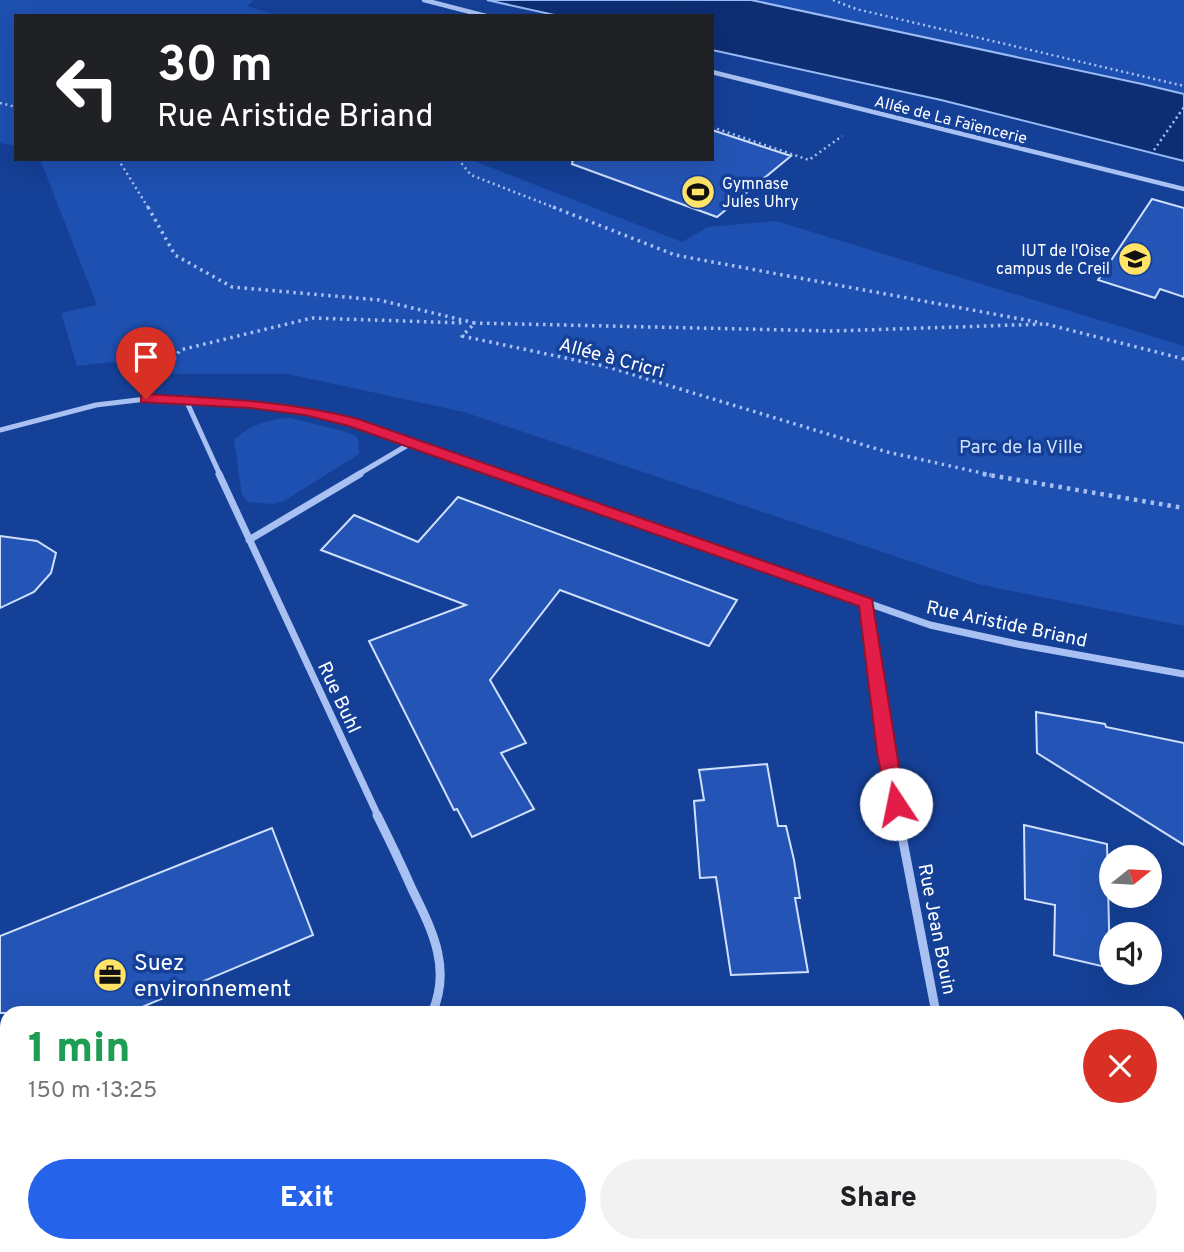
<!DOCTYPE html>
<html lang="en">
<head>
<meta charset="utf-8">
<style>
  :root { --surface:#fff; --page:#f2f2f2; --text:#202124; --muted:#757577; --accent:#2563eb }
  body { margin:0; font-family:Overpass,sans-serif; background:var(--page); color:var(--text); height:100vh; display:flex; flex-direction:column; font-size:26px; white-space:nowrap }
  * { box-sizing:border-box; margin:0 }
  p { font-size:23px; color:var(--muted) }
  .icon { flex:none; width:38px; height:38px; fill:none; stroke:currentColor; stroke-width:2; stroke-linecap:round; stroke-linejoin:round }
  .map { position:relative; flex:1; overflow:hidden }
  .side { position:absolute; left:0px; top:1006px; width:1185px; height:247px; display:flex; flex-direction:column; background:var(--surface); border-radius:21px 21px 0 0; box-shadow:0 7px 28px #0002 }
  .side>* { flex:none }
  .hud { position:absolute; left:14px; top:14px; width:700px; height:147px; border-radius:0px; box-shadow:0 7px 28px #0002; background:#202124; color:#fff; overflow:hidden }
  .needle { width:46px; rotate:72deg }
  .controls { position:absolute; left:1099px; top:845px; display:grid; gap:14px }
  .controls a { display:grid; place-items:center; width:63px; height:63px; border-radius:50%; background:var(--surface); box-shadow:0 7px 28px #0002; font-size:35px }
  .pin { position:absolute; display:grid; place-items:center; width:60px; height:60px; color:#fff; margin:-72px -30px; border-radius:50% 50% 50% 0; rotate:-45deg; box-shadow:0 0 7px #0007 }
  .pin .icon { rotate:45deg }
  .me { position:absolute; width:77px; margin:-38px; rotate:349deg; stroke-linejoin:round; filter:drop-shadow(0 0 5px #0008) }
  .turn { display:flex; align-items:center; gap:24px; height:147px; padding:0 28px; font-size:32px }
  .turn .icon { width:91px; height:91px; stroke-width:2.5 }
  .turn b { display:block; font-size:49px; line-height:60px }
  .round { display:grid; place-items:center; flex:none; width:74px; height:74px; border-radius:37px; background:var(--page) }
  .headline { display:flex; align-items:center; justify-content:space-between; height:119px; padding:0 28px }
  h1 { font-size:42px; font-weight:800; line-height:52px; color:#1e9e55 }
  .cta { display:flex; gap:14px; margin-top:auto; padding:14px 28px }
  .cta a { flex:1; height:80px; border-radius:42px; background:var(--accent); color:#fff; font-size:28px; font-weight:800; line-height:80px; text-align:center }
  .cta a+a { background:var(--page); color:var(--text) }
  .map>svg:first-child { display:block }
</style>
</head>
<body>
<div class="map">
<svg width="1184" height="1252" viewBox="0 0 1184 1252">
  <rect width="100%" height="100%" fill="#154097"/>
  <path fill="#1e50b1" d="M0,0H254L247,6L280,16H16V146L0,143Z
    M751,0H1184V94Z
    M40,159H469L682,242L708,227L776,221L1184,346V626L978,584L464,412L288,374H177L111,362L77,366L61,313L97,305Z
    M290,418L347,432L358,438L359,454L284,501L273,504L248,502L242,495L234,440C250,425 268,419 290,418Z"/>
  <path fill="#0e2e74" stroke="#9abaf4" stroke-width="2" d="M487,0H751L1142,84L1184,94V161L941,100L712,50V16H559Z"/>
  <path fill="#2455b6" stroke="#cfdffc" stroke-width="2" d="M712,130L791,156L717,217L572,164L573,159H712Z
    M1152,199L1184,208V297L1160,289L1155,298L1098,280Z
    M458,497L737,600L709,646L560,590L490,680L526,743L501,753L534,809L472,837L457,809L454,810L369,641L466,605L321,550L354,515L418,542Z
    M0,536L37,541L56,553L51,573L34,592L0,608Z
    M1036,712L1105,724L1106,727L1184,743V845L1037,753Z
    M767,764L778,826H786L794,860L800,898H795L808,972L731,975L716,877L700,878L694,801L704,800L699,770Z
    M1024,825L1107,844L1110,968L1054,955L1055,905L1025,899Z
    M272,828L313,935L128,1013H0V936Z"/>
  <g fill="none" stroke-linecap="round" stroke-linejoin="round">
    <path stroke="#a8c1f2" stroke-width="2.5" stroke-dasharray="2 3.5" stroke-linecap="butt" d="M833,0L856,9L1184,86
      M0,103L16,107
      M712,127L809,160L842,136
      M1154,150L1184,107
      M118,159L149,209
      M458,159L471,175L558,209"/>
    <path stroke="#a8c1f2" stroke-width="3.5" stroke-dasharray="2.5 4.5" stroke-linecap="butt" d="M148,207L175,255L232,287L379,300L475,323L462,336L608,367L887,452L991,475
      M553,207L675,255L1037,322
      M473,323L833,331L1046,324
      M1046,324L1184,359
      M166,371L180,350L312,318L465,323"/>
    <path stroke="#a8c1f2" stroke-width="4.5" stroke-dasharray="3.5 5" stroke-linecap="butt" d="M983,474L1184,508"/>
    <path stroke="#a8c1f2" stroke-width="4.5" d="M424,0L486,16
      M712,72L1184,189"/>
    <path stroke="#a8c1f2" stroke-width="5" d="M185,398L220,475
      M0,430L96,405L146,399L251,404L320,414L413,442L508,475
      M357,475L413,442"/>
    <path stroke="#a8c1f2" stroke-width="7" d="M219,474L378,816
      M503,474L930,625L1017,644L1184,674
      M249,540L360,474
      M867,603L886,752L898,816"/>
    <path stroke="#a8c1f2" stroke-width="9" d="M377,815C389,839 401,864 412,889C432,930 452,968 432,1013
      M898,815L936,1013
      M229,1246L230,1252
      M0,1250L8,1246
      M927,1252L929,1246"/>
  </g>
  <path fill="#e11d48" stroke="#92132f" stroke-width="2" d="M146,394C218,398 288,401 358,419L872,599L905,804L902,810L896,812L890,810L887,804L877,752L859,606L349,426L305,415L251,408L141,402V396Z"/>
  <defs>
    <g id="stadium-disc" transform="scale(1.75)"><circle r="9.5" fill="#ffe468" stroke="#154097"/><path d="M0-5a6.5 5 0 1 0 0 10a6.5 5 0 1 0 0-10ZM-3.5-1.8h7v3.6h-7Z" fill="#111"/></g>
    <g id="university-disc" transform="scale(1.75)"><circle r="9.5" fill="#ffe468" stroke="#154097"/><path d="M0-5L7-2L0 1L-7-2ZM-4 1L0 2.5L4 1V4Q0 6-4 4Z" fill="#111"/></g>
    <g id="office-disc" transform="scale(1.75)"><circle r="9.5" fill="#ffe468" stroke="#154097"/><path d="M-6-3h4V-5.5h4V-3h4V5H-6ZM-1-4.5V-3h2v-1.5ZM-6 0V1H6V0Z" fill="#111"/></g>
  </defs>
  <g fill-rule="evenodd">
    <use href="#stadium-disc" x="698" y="192"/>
    <use href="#university-disc" x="1135" y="259"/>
    <use href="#office-disc" x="110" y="975"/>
  </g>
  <g text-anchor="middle" stroke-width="7" stroke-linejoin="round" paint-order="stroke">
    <g font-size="16" fill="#fff" stroke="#154097">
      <text transform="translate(951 119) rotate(14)" y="6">Allée de La Faïencerie</text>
    </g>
    <g font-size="16" fill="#fff" stroke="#154097" text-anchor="start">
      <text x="722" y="189">Gymnase<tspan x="722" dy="18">Jules Uhry</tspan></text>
      <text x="1110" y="256" text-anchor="end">IUT de l'Oise<tspan x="1110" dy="18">campus de Creil</tspan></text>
    </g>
    <g font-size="19" fill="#fff" stroke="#154097">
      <text transform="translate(612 357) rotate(15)" y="7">Allée à Cricri</text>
      <text transform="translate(1007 623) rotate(12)" y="7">Rue Aristide Briand</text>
      <text transform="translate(340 697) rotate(65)" y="7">Rue Buhl</text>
      <text transform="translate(938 929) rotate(79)" y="7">Rue Jean Bouin</text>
    </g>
    <g font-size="19" fill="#cfdffc" stroke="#154097">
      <text x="1021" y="453">Parc de la Ville</text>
    </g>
    <g font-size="23" fill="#fff" stroke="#154097" text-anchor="start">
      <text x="134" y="970">Suez<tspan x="134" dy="26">environnement</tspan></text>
    </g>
  </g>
</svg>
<div class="controls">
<a><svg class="needle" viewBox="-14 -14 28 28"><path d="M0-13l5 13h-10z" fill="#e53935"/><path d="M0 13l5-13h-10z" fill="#757577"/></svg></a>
<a><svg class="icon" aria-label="sound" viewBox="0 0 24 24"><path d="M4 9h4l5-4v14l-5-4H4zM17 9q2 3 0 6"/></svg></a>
</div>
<div class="pin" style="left:146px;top:399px;background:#d93025"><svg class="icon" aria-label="arrive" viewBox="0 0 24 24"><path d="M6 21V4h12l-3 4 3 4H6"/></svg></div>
<svg class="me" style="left:896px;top:804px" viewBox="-20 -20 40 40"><circle r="19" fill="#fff"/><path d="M0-13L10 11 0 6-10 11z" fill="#e11d48"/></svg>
<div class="hud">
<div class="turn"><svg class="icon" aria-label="left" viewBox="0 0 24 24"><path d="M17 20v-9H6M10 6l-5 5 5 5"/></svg><div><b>30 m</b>Rue Aristide Briand</div></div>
</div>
<section class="side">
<div class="headline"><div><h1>1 min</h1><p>150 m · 13:25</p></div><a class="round" style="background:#d93025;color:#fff"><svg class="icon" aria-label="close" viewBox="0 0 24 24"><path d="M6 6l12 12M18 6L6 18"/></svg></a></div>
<div class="cta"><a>Exit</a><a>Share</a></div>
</section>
</div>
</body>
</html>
